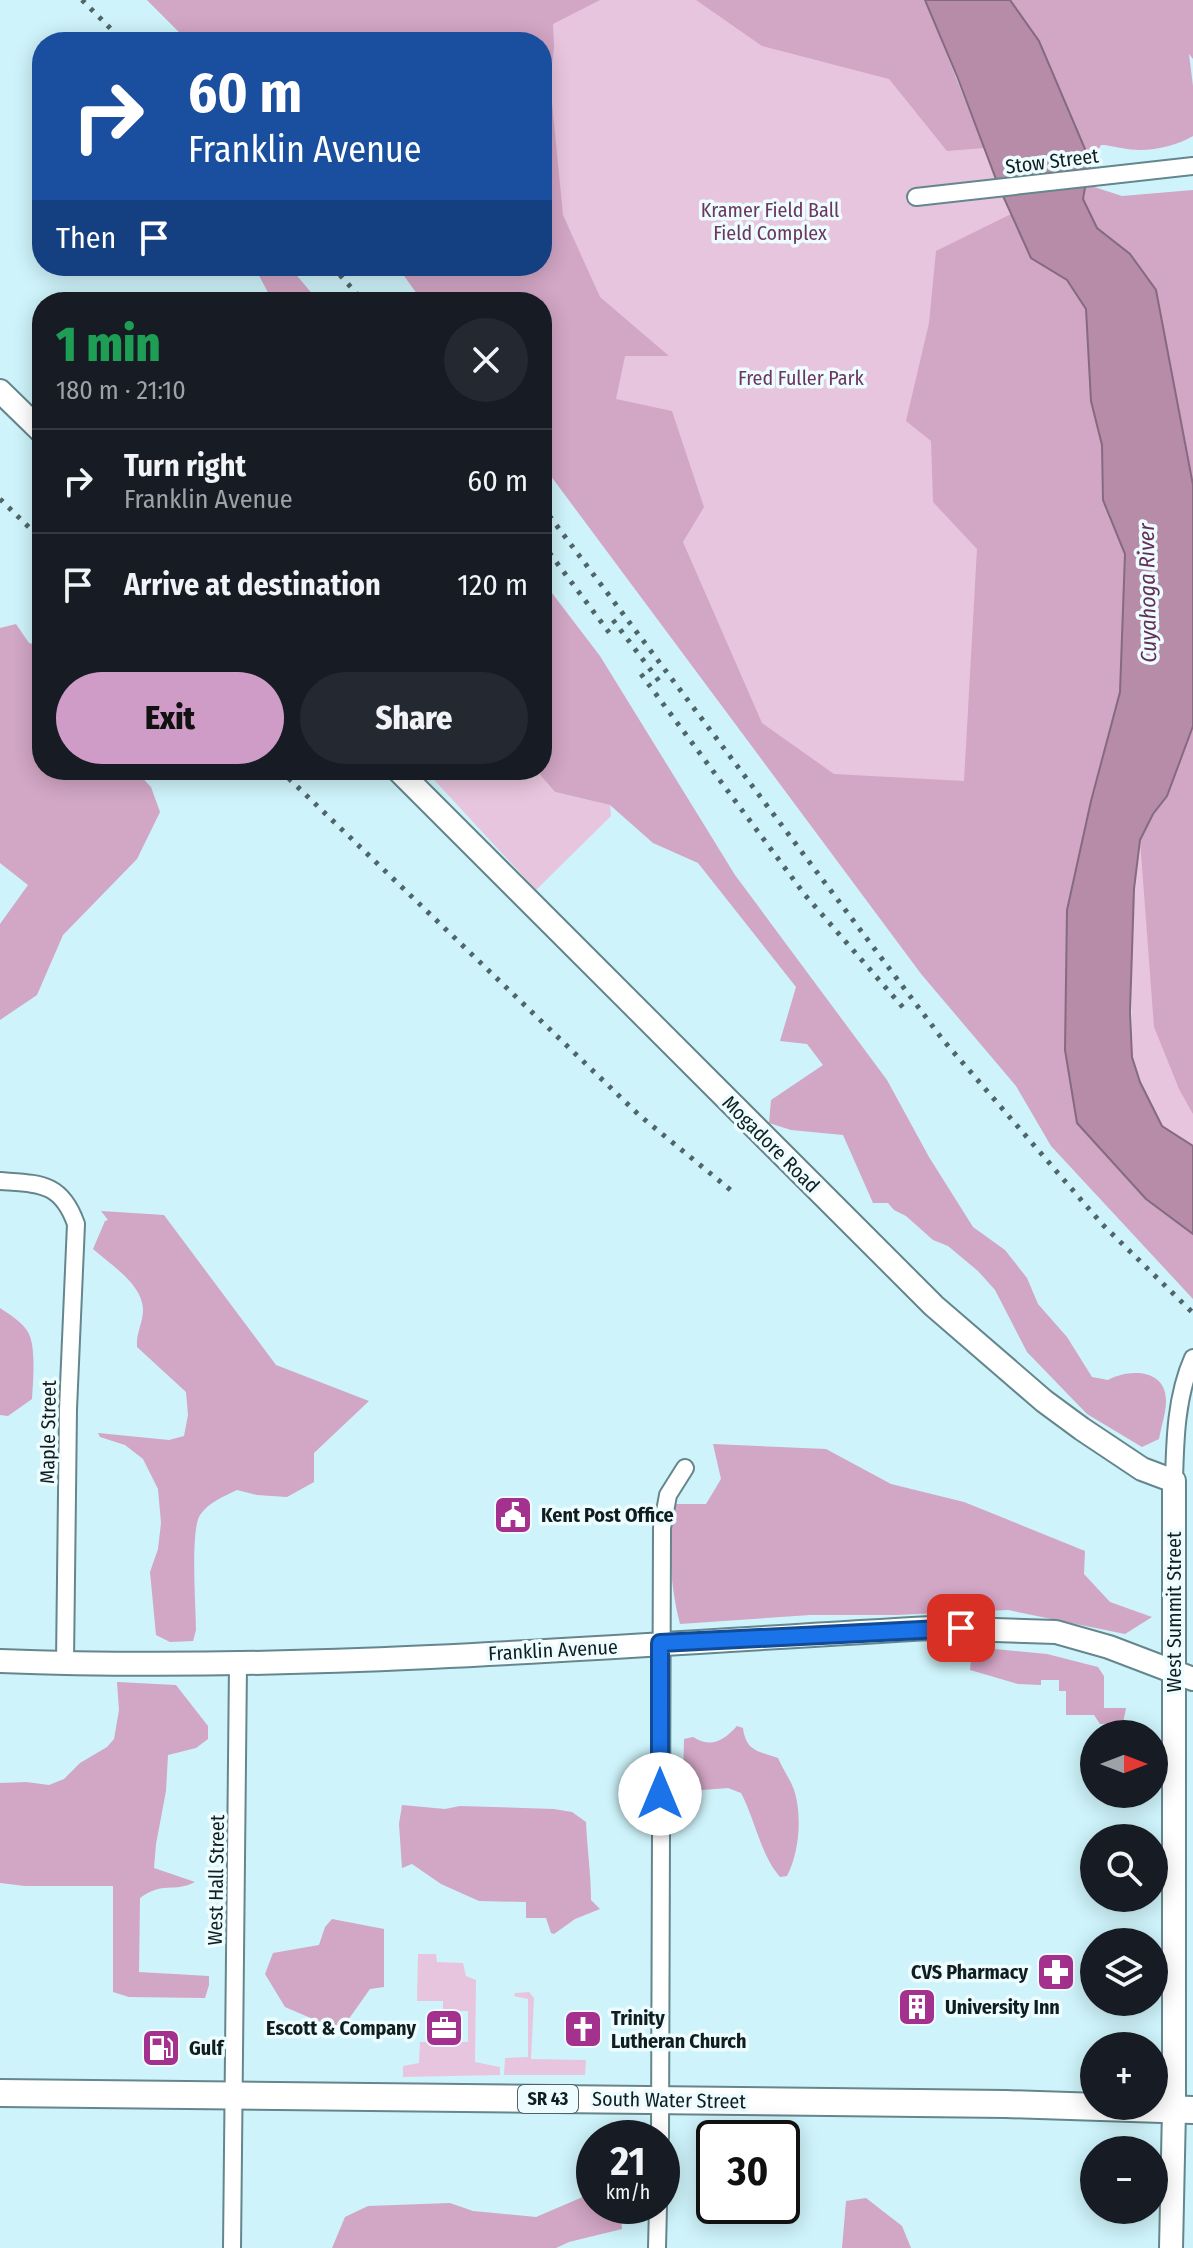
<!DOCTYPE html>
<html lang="en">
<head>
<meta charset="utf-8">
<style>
  :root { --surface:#171b24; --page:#242831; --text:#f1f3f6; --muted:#9ea1a6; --line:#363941; --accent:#ce9cc7 }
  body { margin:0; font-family:"Fira Sans Condensed",sans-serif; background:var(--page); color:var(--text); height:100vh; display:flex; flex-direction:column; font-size:30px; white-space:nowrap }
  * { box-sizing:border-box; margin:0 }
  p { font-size:26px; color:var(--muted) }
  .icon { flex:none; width:44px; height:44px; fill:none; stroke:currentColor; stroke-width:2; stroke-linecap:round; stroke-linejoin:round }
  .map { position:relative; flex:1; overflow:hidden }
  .panel { position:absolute; left:32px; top:292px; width:520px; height:488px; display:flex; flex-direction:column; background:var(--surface); border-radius:32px; box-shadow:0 4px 20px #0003 }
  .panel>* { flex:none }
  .guide { position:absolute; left:32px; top:32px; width:520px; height:244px; border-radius:32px; box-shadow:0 4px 20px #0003; background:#1a4fa0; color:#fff; overflow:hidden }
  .needle { width:52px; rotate:90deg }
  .controls { position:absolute; left:1080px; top:1720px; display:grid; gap:16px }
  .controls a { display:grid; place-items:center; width:88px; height:88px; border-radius:50%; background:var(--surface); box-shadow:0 4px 20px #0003; font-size:40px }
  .speed { position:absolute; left:576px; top:2120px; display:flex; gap:16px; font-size:40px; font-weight:700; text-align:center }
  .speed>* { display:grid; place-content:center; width:104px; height:104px; border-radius:50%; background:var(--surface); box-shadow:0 4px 20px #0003; line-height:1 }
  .speed small { font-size:20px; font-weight:400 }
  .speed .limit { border:4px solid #111; border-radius:12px; background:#fff; color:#111 }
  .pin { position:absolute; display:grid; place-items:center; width:68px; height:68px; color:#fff; margin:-34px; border-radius:16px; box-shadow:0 4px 12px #0006 }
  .me { position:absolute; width:88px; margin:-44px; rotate:0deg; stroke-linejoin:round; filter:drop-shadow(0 0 6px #0008) }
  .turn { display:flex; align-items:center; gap:28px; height:168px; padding:0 24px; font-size:36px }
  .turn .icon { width:104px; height:104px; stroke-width:2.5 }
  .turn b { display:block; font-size:56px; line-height:68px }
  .then { display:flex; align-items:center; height:76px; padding:0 24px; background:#0003; gap:16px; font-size:30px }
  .round { display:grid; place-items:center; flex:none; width:84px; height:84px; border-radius:42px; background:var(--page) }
  .head { display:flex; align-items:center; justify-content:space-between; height:136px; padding:0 24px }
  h1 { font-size:48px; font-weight:800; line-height:60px; color:#1e9e55 }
  .primary-button { display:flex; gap:16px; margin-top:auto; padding:16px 24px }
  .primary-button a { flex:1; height:92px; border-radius:48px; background:var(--accent); color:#111; font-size:32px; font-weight:800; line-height:92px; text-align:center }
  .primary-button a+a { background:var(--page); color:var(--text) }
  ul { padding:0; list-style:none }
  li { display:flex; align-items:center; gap:24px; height:104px; padding:0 24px; border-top:2px solid var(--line) }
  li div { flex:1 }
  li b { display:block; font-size:30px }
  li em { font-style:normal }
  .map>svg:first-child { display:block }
</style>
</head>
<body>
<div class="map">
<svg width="1193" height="2248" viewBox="0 0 1193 2248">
  <rect width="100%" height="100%" fill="#cef3fa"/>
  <path fill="#e8c5de" d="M147,0H925L1011,214L1086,309L922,975L542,464V302H423L397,266H542V42H189Z
    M425,770H536L555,792L610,805L611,816L536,890Z
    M1140,840L1193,850V1146L1162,1126L1140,1082L1132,1057L1131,951L1134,889Z
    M418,1954H436L437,1962L463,1963L466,1976L476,1980L475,2062L500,2067V2075L403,2077V2066L419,2063L420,2042H468V2011H443V2001H417Z
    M529,1992L534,1998L531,2059L586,2060L585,2075H504L505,2058L528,2057V1999L514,1996L515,1993Z"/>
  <path fill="#d2a6c5" d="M147,0H600L553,24L554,47L550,82L563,215L600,297L669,356H625L616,399L672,411L704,507L683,542L762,723L834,774L964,781L977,549L933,502L931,441L906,421L929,323L936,251L1011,214L1031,258L1067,280L1086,309L1091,401L1102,445L1103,499L1125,554L1120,692L1091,801L1067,910L1146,1199L1193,1234V1299L1051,1146L1016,1086L922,975L542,464V302H423L397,266H542V42H189Z
    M696,0H925L984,148L947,151L889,79L762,46Z
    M1010,0H1193V59L1189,54L1193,86V136C1172,148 1145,153 1121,148C1113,147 1109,145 1101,145L1091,163L1039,41Z
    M1085,184L1122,196L1193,190V485L1156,290L1131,254L1097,228L1083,199Z
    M254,266H289L319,302H273Z
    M542,580L600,656L735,875L887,1080L929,1157L973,1227L1005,1250L1027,1278L1038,1304L1067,1337L1092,1377L1108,1380C1128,1369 1166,1368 1166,1401C1166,1413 1161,1427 1159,1439L1142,1447L1087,1414L1027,1352L995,1290L978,1271L948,1246L933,1240L906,1216L894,1210L888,1203H873L843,1135L791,1130L769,1123L771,1100L823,1065L807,1044L780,1041L796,987L698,863L653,843L610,805L555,792L536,770H542Z
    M16,624L29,643L42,646V770H135L151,787L160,812L137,859L63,935L37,995L0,1020V924L28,885L0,863V628Z
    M1193,726V1114L1179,1089L1154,1027L1140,840L1153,814L1167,796Z
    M101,1211L164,1215L276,1365L369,1401L314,1453V1482L287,1497L257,1495L237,1490C223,1497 209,1502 200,1515C190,1530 196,1608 196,1630L193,1641L170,1642L156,1635L150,1572L158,1549L161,1523L158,1489L143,1459L125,1445L100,1437L98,1433L169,1440L184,1436L188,1415L186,1392L137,1347C136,1332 143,1324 143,1309C142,1284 111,1265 93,1249L105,1221L108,1220Z
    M0,1308C9,1314 24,1323 29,1334C36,1349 33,1382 32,1399L8,1416L0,1415Z
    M713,1444L826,1449L891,1484L964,1502L1085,1551L1084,1574L1110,1602L1152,1617L1125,1634L1008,1610L896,1615H810L680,1624C670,1586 668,1543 673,1504H706L721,1479Z
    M984,1648L1047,1654L1098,1667L1104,1676V1708H1126L1123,1723L1100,1724L1094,1715H1066V1691H1059V1680H1041V1685L1018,1684L970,1670L971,1659Z
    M117,1682L176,1685L208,1726V1739L196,1748L168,1755L166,1791L156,1844L154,1868L195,1882C174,1893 162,1881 140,1898L139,1972L209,1976V1985L205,1998L129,1997L113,1992V1886H25L0,1883V1783L26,1782L49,1785L64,1779L80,1763L107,1747L114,1739L119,1710Z
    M737,1726L743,1728C746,1752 759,1751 778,1758C783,1770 792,1782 795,1793C802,1818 799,1853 787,1876L780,1877C761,1856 755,1819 741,1793L728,1788L703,1790L683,1784L684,1739L693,1737C712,1749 724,1740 737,1726Z
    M402,1805L445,1809L460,1806L554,1809L572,1812L586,1822C587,1848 591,1873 591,1900L600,1909L575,1919L554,1934L551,1933L546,1918H526V1902L479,1901L441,1884L412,1864L402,1868L399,1824Z
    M332,1919L384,1929V1987L370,1989L336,2037L327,2034L313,2019L285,2007L265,1974L273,1953L319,1945L325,1927Z
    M594,2195V2206H613L621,2217L622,2229L569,2242L556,2248H332L345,2217L368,2206L450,2203L473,2211L536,2217L585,2196Z
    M866,2198L902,2226L911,2248H842L846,2201Z"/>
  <path fill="#b68ca9" stroke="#846b80" stroke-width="2" d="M925,0H1010L1039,41L1091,163L1087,176L1083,199L1097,228L1130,254L1156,290L1193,485V726L1167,796L1153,814L1140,840L1134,889L1130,1012L1132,1057L1140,1082L1162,1126L1193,1146V1234L1146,1199L1077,1123L1065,1050L1067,910L1091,801L1120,692L1125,554L1103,500L1102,445L1091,401L1086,309L1067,280L1031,258L999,187L957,76Z"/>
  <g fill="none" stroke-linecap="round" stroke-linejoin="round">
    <g stroke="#64868c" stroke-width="20">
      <path id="street" d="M916,197L1193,166
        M0,1181C40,1184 61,1182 76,1224L68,1409L65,1663
        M1174,1481C1175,1440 1176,1396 1193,1358
        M660,2138L662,1528L668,1495L685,1468
        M232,2248L238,1664
        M657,2248L658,2206"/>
    </g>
    <g stroke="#64868c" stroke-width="26">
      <path id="secondary" d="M0,391L42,432
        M398,770L934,1306L1044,1401L1082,1429L1142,1469L1174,1481V2110L1171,2248
        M0,1661C311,1673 621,1645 932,1628L1056,1632L1109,1647L1193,1679"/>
    </g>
    <g stroke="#64868c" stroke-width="30">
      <path id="primary" d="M0,2093L1006,2104L1193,2110"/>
    </g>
    <use href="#street" stroke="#fff" stroke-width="16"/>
    <use href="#secondary" stroke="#fff" stroke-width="22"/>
    <use href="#primary" stroke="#fff" stroke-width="26"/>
    <path stroke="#4f6568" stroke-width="5" stroke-dasharray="4 8" stroke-linecap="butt" d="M82,0L124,42
      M332,266L364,302
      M0,499L42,540
      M542,506L943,1040L1102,1224L1193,1313
      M542,543L614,639
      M613,620L659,681
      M641,674L805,895L907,1012
      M280,770L639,1115L733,1192"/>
  </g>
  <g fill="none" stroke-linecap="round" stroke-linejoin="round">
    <g stroke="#114b97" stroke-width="20">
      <path id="route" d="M660,1794V1643L961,1628"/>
    </g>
    <use href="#route" stroke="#1a73e8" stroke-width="14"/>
  </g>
  <defs>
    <g id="civic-square" transform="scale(2)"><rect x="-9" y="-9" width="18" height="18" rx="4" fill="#a4318d" stroke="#edfcff"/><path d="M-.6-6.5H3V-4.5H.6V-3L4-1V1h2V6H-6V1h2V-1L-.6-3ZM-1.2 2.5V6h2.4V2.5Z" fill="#fff"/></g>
    <g id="pharmacy-square" transform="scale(2)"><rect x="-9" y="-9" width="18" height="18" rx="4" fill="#a4318d" stroke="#edfcff"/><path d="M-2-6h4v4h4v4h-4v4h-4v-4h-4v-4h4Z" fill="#fff"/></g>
    <g id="building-square" transform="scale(2)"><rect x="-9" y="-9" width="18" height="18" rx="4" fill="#a4318d" stroke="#edfcff"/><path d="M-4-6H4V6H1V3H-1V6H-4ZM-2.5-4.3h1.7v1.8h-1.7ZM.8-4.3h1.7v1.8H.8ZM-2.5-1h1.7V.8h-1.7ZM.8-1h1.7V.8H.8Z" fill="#fff"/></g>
    <g id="office-square" transform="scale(2)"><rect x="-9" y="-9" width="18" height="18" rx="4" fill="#a4318d" stroke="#edfcff"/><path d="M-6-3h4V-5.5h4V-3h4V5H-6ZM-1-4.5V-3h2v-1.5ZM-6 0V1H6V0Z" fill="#fff"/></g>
    <g id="church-square" transform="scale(2)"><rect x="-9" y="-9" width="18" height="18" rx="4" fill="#a4318d" stroke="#edfcff"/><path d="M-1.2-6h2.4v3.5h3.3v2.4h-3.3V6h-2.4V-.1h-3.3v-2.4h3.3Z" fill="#fff"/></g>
    <g id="fuel-square" transform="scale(2)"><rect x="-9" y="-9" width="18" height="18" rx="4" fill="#a4318d" stroke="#edfcff"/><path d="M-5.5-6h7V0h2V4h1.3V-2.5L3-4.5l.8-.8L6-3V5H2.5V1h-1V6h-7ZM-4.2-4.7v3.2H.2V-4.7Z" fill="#fff"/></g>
  </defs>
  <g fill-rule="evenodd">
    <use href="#civic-square" x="513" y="1515"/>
    <use href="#pharmacy-square" x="1056" y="1972"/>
    <use href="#building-square" x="917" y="2007"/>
    <use href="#office-square" x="444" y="2028"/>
    <use href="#church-square" x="583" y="2029"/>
    <use href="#fuel-square" x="161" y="2048"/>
  </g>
  <g text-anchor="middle" stroke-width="7" stroke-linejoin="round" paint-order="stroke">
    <rect fill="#edfcff" stroke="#526163" stroke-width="2" x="518" y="2085" width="60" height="28" rx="6"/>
    <g font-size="18" font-weight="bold" fill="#101e20">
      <text x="548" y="2105">SR 43</text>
    </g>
    <g font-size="20" fill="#101e20" stroke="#edfcff">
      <text transform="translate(1052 161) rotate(-7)" y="7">Stow Street</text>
      <text transform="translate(771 1144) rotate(45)" y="7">Mogadore Road</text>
      <text transform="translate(48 1432) rotate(-89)" y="7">Maple Street</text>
      <text transform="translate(1174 1612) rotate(-90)" y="7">West Summit Street</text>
      <text transform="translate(553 1650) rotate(-3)" y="7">Franklin Avenue</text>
      <text transform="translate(216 1880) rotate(-89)" y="7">West Hall Street</text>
      <text transform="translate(669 2100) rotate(1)" y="7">South Water Street</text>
    </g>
    <g font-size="20" fill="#6c365f" stroke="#edfcff">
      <text x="770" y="217">Kramer Field Ball<tspan x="770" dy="23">Field Complex</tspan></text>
      <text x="801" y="385">Fred Fuller Park</text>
    </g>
    <g font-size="20" font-weight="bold" fill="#101e20" stroke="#edfcff" text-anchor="start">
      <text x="541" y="1522">Kent Post Office</text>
      <text x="1028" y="1979" text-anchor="end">CVS Pharmacy</text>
      <text x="945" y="2014">University Inn</text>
      <text x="611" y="2025">Trinity<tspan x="611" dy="23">Lutheran Church</tspan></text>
      <text x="416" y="2035" text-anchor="end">Escott &amp; Company</text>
      <text x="189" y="2055">Gulf</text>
    </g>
    <g font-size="22" font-style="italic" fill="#642e57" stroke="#edfcff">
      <text transform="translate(1147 593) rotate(-91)" y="8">Cuyahoga River</text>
    </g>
  </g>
</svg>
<div class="controls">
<a><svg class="needle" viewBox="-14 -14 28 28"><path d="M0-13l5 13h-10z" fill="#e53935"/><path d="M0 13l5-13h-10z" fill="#9ea1a6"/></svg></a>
<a><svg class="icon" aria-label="search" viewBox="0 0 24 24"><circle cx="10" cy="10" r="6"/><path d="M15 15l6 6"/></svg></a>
<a><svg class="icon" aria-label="layers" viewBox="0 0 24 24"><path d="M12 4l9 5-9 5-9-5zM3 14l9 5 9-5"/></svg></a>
<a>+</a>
<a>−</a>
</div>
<div class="speed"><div>21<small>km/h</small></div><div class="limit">30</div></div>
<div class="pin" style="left:961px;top:1628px;background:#d93025"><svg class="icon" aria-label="arrive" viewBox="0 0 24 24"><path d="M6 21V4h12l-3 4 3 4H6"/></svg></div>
<svg class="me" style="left:660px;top:1794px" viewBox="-20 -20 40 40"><circle r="19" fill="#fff"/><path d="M0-13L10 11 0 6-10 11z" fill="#1a73e8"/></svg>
<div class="guide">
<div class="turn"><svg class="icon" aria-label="right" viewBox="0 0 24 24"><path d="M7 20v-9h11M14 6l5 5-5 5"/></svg><div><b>60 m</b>Franklin Avenue</div></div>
<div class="then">Then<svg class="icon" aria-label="arrive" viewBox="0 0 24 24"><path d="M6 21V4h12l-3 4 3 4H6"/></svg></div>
</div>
<section class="panel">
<div class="head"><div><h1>1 min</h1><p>180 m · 21:10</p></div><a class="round"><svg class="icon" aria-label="close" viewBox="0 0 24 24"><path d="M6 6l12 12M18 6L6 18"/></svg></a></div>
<ul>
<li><svg class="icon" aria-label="right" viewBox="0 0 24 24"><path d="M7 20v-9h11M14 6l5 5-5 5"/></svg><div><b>Turn right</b><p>Franklin Avenue</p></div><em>60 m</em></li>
<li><svg class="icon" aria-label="arrive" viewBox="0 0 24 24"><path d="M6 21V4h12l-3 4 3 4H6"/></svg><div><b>Arrive at destination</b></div><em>120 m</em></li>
</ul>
<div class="primary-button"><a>Exit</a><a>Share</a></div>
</section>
</div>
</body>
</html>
